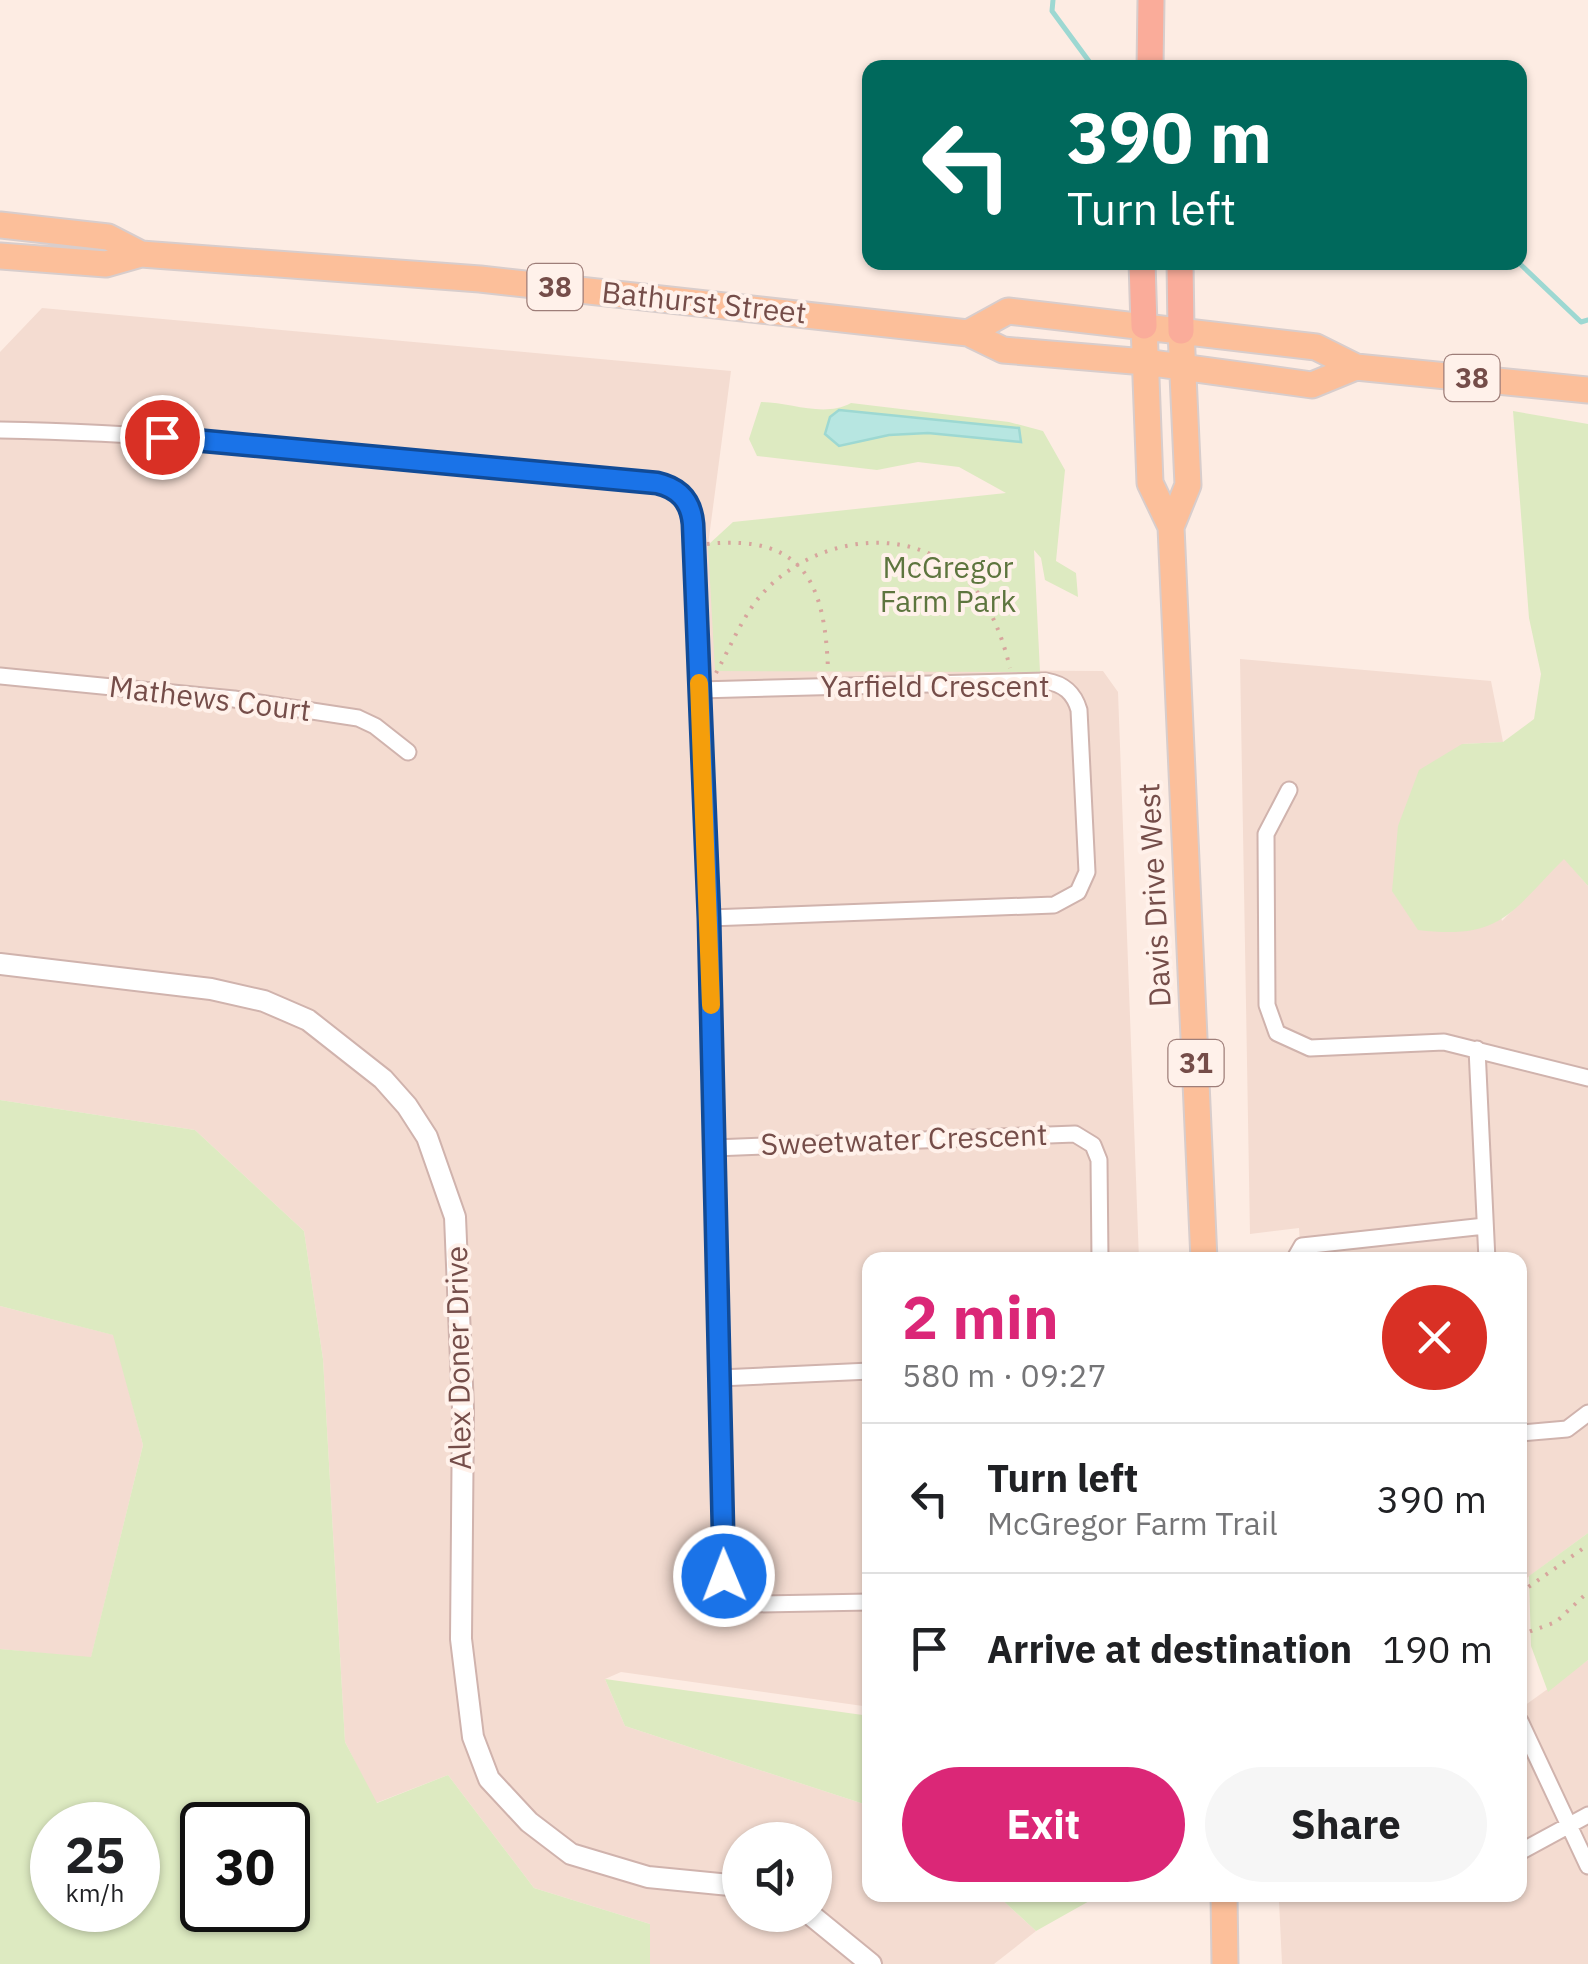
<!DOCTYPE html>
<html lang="en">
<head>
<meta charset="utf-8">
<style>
  :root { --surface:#fff; --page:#f6f6f6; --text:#202124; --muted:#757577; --line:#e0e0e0; --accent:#db2777 }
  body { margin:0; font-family:"IBM Plex Sans",sans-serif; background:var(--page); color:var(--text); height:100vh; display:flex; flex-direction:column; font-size:38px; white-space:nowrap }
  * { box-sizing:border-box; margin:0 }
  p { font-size:32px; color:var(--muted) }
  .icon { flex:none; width:55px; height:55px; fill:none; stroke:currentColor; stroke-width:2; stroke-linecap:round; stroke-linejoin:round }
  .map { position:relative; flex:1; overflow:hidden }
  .drawer { position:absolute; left:862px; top:1252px; width:665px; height:650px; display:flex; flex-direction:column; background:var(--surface); border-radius:20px; box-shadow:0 2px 8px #0004 }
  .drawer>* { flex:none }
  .hud { position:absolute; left:862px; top:60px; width:665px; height:210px; border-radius:20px; box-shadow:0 2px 8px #0004; background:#00695c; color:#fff; overflow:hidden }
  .buttons { position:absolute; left:722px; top:1822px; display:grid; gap:20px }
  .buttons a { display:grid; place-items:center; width:110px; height:110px; border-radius:50%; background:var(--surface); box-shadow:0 2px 8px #0004; font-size:50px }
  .speed { position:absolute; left:30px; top:1802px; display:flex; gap:20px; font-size:50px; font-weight:700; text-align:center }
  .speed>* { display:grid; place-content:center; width:130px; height:130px; border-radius:50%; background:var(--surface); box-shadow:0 2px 8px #0004; line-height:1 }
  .speed small { font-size:25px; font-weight:400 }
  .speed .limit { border:5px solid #111; border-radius:15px; background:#fff; color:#111 }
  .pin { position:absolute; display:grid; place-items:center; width:85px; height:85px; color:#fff; margin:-42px; border:5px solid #fff; border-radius:50%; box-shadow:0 2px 10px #0007 }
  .me { position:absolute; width:110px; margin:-55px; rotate:359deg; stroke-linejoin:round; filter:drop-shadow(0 0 8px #0008) }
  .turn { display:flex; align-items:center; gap:35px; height:210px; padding:0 40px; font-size:45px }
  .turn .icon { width:130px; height:130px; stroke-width:2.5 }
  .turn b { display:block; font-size:70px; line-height:85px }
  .round { display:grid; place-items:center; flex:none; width:105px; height:105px; border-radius:52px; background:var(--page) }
  .headline { display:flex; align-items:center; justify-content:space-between; height:170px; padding:0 40px }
  h1 { font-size:60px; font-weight:800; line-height:75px; color:var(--accent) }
  .button { display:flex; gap:20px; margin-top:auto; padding:20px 40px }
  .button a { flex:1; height:115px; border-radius:60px; background:var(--accent); color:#fff; font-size:40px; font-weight:800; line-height:115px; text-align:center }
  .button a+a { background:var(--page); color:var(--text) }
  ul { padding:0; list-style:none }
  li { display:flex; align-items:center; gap:30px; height:150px; padding:0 40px; border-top:2px solid var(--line) }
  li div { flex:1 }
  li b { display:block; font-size:38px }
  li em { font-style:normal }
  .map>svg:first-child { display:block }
</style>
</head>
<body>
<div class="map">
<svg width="1588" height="1964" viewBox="0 0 1588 1964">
  <rect width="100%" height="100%" fill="#fdece3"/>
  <path fill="#f4dcd1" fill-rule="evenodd" d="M42,308L731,371L708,545L824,669L1103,671L1118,692L1139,1260H870V1707L621,1672L605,1679L625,1726L870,1806V1895H997L1036,1931L994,1964H650V1924L534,1888L448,1775L376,1803L345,1742L323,1359L304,1231L195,1130L0,1100V352ZM740,1840H815V1915H740Z
    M1240,659L1491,681L1503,742L1462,744L1502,921L1564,858L1588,886V1533L1520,1583V1260H1301L1299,1228L1250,1234Z
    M0,1306L114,1335L143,1445L91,1658L0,1649Z
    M1588,1660V1964H1282L1279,1901L1284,1895H1520V1709Z"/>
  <path fill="#ddeac1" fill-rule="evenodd" d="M761,402C791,402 823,418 851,403L1009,422L1043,431L1065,470L1056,561L1076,573L1078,597L1045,580L1041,558L1034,550L1040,672L715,671L708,545L733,522L1006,493L959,467L918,462L877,470L757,456L749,439Z
    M1513,411L1588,424V886L1564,859C1510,913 1501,940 1418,930L1392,891L1398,826L1419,770L1462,744L1503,742L1534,719L1541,674L1529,618Z
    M0,1100L195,1130L304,1231L323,1359L345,1742L377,1803L448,1775L534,1888L650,1924V1964H0V1649L91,1657L143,1445L113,1335L0,1306ZM52,1825H138V1910H52ZM288,1825V1910H202V1825Z
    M1588,1533V1660L1548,1692L1531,1646L1529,1576Z
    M605,1679L870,1716V1806L625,1726Z
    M997,1895H1100L1036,1931Z"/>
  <path fill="#b7e6e1" stroke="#9dd8d2" stroke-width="2.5" d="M839,410L1019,428L1021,442L928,433L889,435L839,446L825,434L830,417Z"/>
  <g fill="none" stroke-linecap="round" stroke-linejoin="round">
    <path stroke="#9dd8d2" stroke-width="5" d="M1053,0L1052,11L1094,68
      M1518,262L1581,322L1588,320"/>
    <g stroke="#d0b3ad" stroke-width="19">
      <path id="minor" d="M0,430C220,433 438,466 657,483L685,499L693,521L709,918L724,1575L735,1595L755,1604L870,1602
        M0,676L234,699L358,718L375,726L408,752
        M699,690L1046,681C1064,684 1074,693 1079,710L1087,872L1078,892L1054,905L709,918
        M1289,790L1266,834L1267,1005L1277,1033L1310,1048L1444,1042L1588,1078
        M1477,1049L1487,1260
        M714,1148L1075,1134L1093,1145L1099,1160L1100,1260
        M1294,1260L1302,1246L1485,1226
        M720,1378L870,1371
        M1520,1433L1567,1429L1588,1413
        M1520,1721L1588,1866
        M1520,1852L1588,1815"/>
    </g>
    <g stroke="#d0b3ad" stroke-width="24">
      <path id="tertiary" d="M0,964L211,989L264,1001L308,1020L383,1079L407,1106L427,1137L455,1217L463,1409L461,1639L473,1737L489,1779L529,1822L571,1854L648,1877L740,1886
        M811,1915L871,1964"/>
    </g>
    <g stroke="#d8cdcc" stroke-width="29">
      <path id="primary" d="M0,225L108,237L141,254
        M0,256L106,264L141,254L480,279L968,333L1003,350L1145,362L1312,385L1356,367
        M1144,326L1150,483L1171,527L1204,1260
        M968,333L1008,311L1316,347L1356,367L1588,390
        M1171,527L1188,485L1181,331
        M1224,1895L1225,1964"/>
    </g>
    <g stroke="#d8cdcc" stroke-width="29">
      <path id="trunk" d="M1150,68L1151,0
        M1142,262L1144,326
        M1180,262L1181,331"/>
    </g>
    <path stroke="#d7a59d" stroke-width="4" stroke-dasharray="2.5 8" stroke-linecap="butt" d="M707,544C804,534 825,583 828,670
      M716,673C730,648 743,615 762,594C813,537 910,521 967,580C990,604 1002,635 1010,668
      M1520,1593L1588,1545
      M1520,1635L1556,1622L1588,1592"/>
    <use href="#minor" stroke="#fff" stroke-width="15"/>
    <use href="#tertiary" stroke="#fff" stroke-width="20"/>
    <use href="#primary" stroke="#fcbf9a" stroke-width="25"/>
    <use href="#trunk" stroke="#faac9a" stroke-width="25"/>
  </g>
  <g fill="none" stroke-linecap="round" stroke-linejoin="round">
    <g stroke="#114b97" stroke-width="25">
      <path id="route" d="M162,437L657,483C679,488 691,501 693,524L709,918L724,1576"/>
    </g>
    <use href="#route" stroke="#1a73e8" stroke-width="18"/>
    <path stroke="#f59e0b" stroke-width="18" d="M699,683L711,1005"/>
  </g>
  <g text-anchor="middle" stroke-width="8" stroke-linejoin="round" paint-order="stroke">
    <g fill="#fff1ea" stroke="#9e7e79" stroke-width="2.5">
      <rect x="527.5" y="264" width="55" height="46" rx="8"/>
      <rect x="1444.5" y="355" width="55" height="46" rx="8"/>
      <rect x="1168.5" y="1040" width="55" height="46" rx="8"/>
    </g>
    <g font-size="28" font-weight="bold" fill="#754d49">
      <text x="555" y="297">38</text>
      <text x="1472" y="388">38</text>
      <text x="1196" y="1073">31</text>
    </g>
    <g font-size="30" fill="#754d49" stroke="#fff1ea">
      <text transform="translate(704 303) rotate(6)" y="10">Bathurst Street</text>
      <text x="935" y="697">Yarfield Crescent</text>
      <text transform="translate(210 699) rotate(7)" y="10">Mathews Court</text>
      <text transform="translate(1155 895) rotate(-93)" y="10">Davis Drive West</text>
      <text transform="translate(904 1140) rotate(-2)" y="10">Sweetwater Crescent</text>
      <text transform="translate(459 1358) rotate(-91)" y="10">Alex Doner Drive</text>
    </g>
    <g font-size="30" fill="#5d753e" stroke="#fff1ea">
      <text x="948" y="578">McGregor<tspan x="948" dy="34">Farm Park</tspan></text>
    </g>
  </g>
</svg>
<div class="buttons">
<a><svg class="icon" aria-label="sound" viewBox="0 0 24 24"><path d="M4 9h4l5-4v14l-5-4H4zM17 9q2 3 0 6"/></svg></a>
</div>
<div class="speed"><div>25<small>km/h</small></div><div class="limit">30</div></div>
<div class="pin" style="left:162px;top:437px;background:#d93025"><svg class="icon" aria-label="arrive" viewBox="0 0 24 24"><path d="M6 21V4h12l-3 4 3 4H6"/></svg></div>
<svg class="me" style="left:724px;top:1576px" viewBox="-20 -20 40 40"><circle r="17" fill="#1a73e8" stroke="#fff" stroke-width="3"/><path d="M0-11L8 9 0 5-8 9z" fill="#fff"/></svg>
<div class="hud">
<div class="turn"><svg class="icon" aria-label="left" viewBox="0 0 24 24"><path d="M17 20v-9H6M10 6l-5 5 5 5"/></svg><div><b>390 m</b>Turn left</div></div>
</div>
<section class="drawer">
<div class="headline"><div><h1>2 min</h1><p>580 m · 09:27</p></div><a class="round" style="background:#d93025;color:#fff"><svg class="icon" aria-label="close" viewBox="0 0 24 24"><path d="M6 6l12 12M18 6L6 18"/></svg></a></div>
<ul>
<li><svg class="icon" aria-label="left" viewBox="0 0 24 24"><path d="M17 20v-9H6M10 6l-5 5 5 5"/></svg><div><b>Turn left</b><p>McGregor Farm Trail</p></div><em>390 m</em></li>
<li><svg class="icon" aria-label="arrive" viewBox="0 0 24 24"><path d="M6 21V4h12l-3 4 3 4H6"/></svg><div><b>Arrive at destination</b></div><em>190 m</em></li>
</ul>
<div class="button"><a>Exit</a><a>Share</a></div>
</section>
</div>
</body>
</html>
